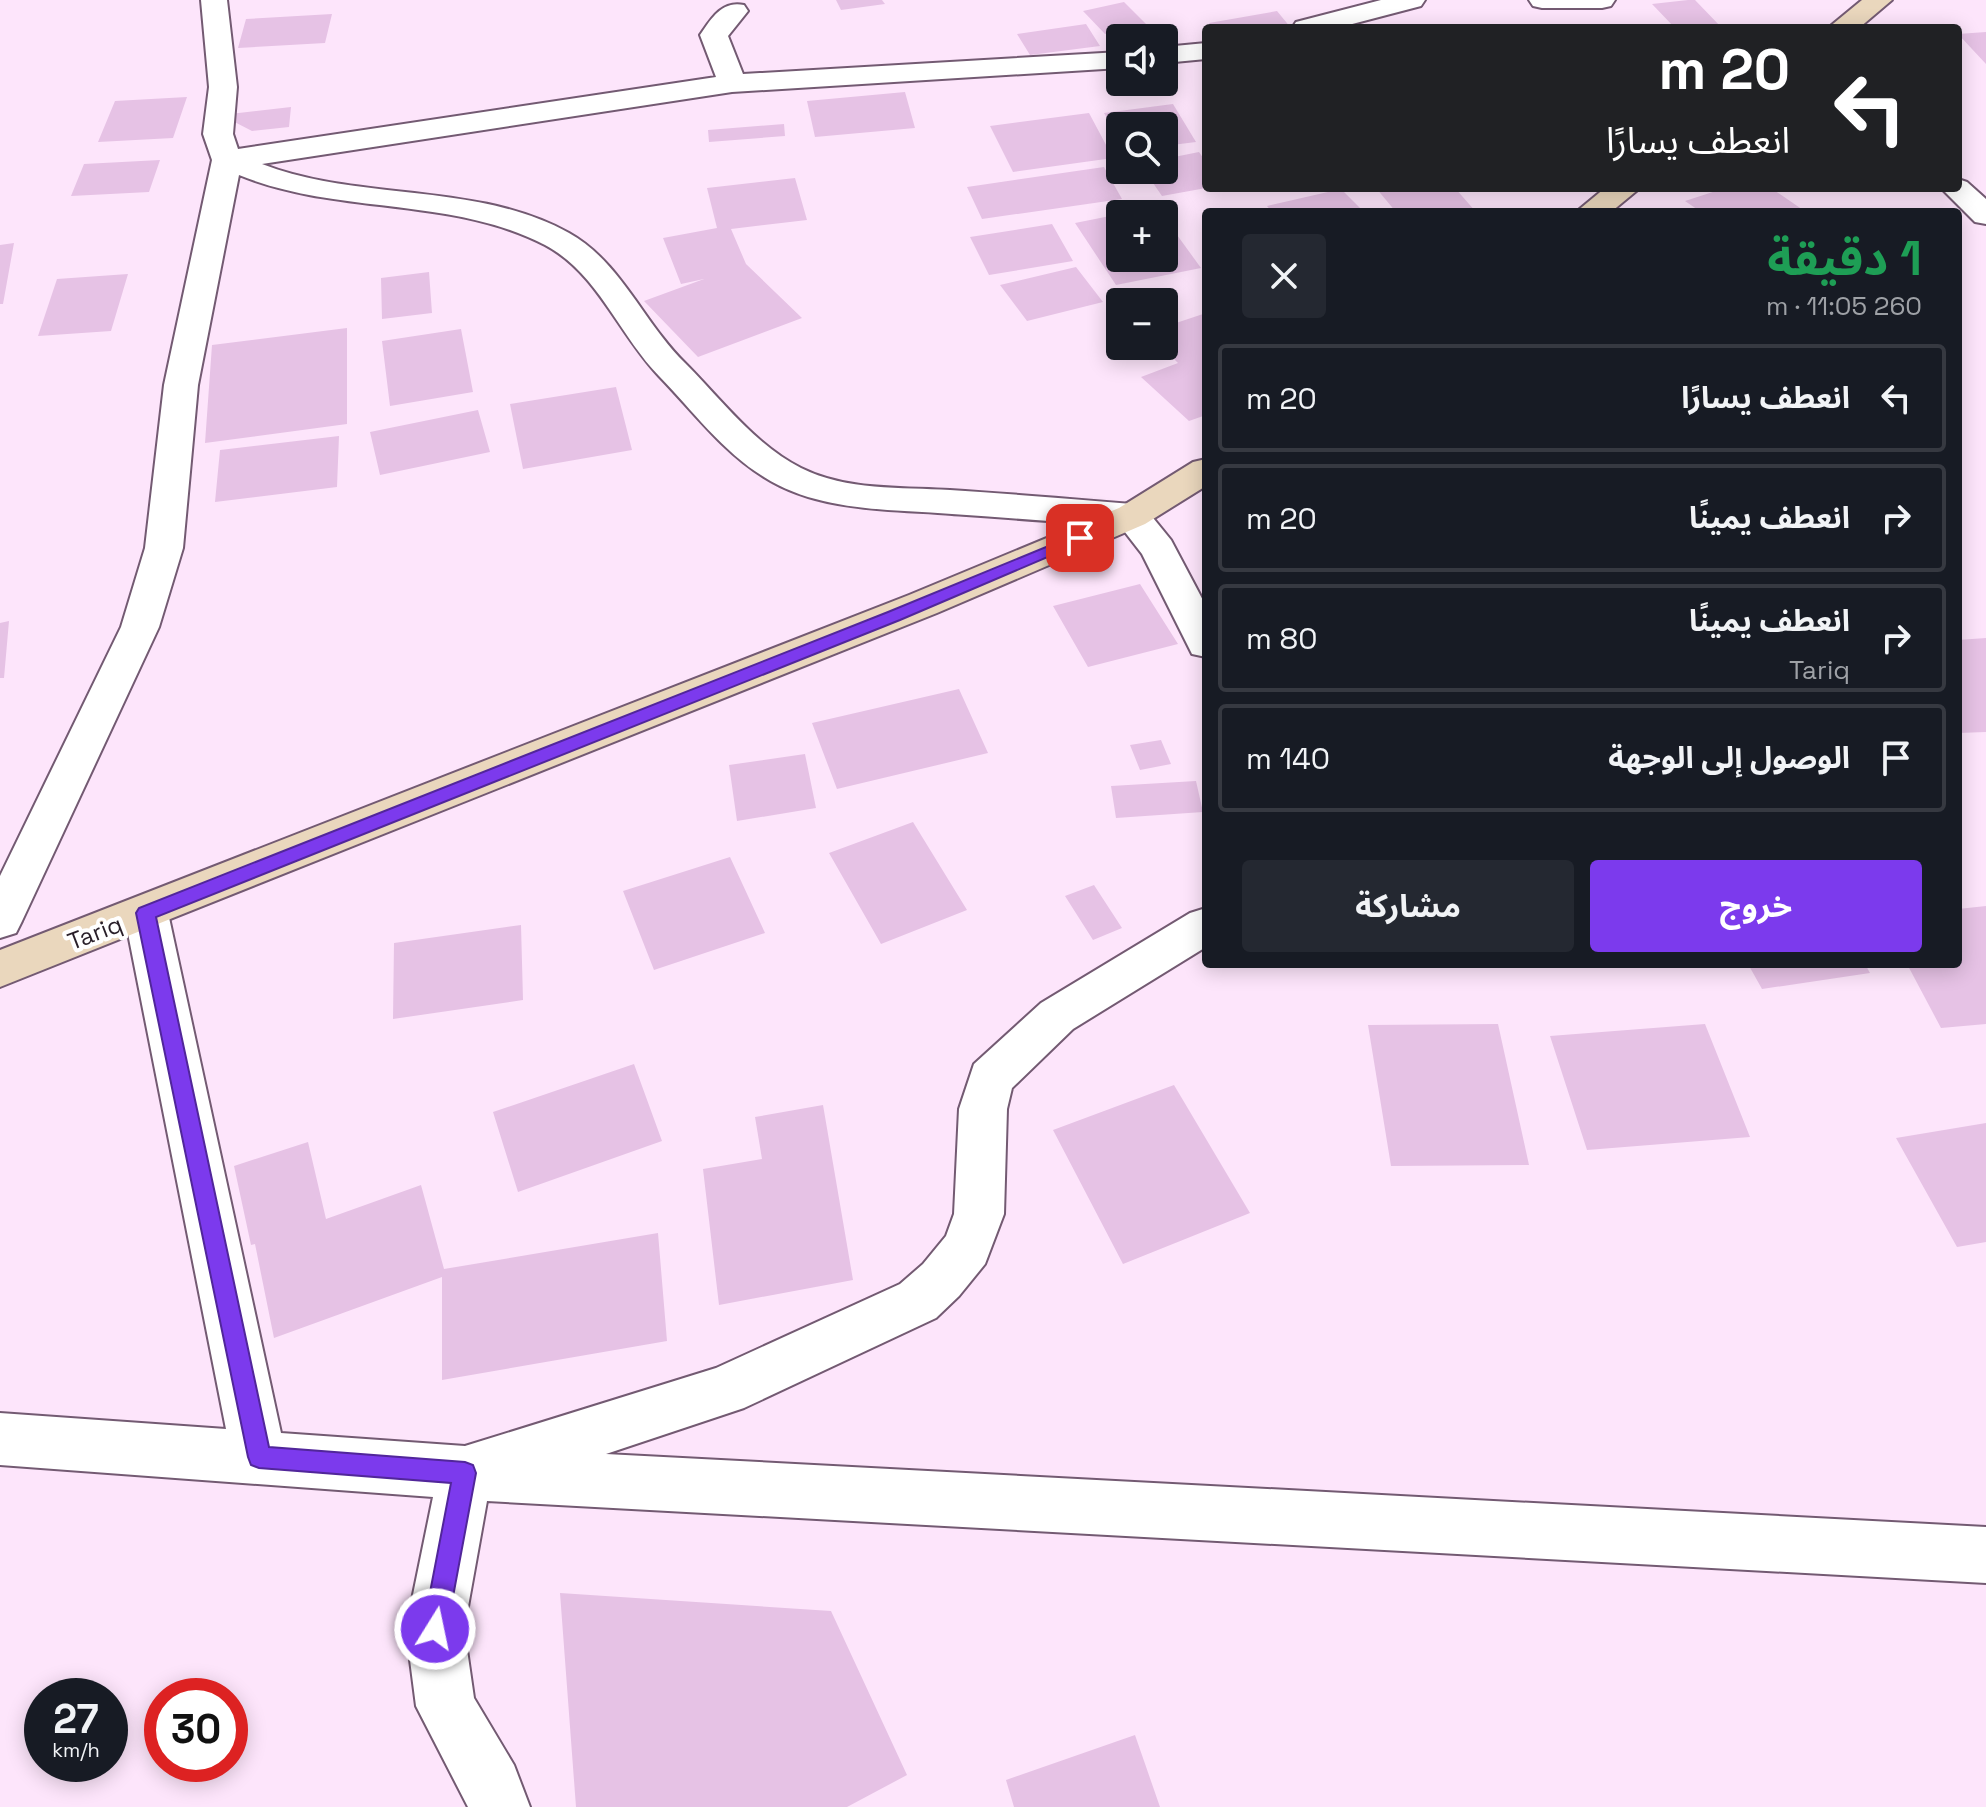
<!DOCTYPE html>
<html lang="ar">
<head>
<meta charset="utf-8">
<style>
  :root { --surface:#171b24; --page:#242831; --text:#f1f3f6; --muted:#9ea1a6; --line:#363941; --accent:#7c3aed }
  body { margin:0; font-family:"Space Grotesk","Noto Sans Arabic",sans-serif; background:var(--page); color:var(--text); direction:rtl; height:100vh; display:flex; flex-direction:column; font-size:30px; white-space:nowrap }
  * { box-sizing:border-box; margin:0 }
  p { font-size:26px; color:var(--muted) }
  .icon { flex:none; width:44px; height:44px; fill:none; stroke:currentColor; stroke-width:2; stroke-linecap:round; stroke-linejoin:round }
  .map { position:relative; flex:1; overflow:hidden; direction:ltr }
  .side { position:absolute; left:1202px; top:208px; width:760px; height:760px; display:flex; flex-direction:column; background:var(--surface); border-radius:8px; box-shadow:0 4px 20px #0003; direction:rtl }
  .side>* { flex:none }
  .top-card { position:absolute; left:1202px; top:24px; width:760px; height:168px; border-radius:8px; box-shadow:0 4px 20px #0003; direction:rtl; background:#202124; color:#fff; overflow:hidden }
  .tools { position:absolute; left:1106px; top:24px; display:grid; gap:16px }
  .tools a { display:grid; place-items:center; width:72px; height:72px; border-radius:8px; background:var(--surface); box-shadow:0 4px 20px #0003; font-size:40px }
  .speed { position:absolute; left:24px; top:1678px; display:flex; gap:16px; font-size:40px; font-weight:700; text-align:center }
  .speed>* { display:grid; place-content:center; width:104px; height:104px; border-radius:50%; background:var(--surface); box-shadow:0 4px 20px #0003; line-height:1 }
  .speed small { font-size:20px; font-weight:400 }
  .speed .limit { border:12px solid #d22; background:#fff; color:#111 }
  .pin { position:absolute; display:grid; place-items:center; width:68px; height:68px; color:#fff; margin:-34px; border-radius:16px; box-shadow:0 4px 12px #0006 }
  .me { position:absolute; width:88px; margin:-44px; rotate:10deg; stroke-linejoin:round; filter:drop-shadow(0 0 6px #0008) }
  .turn { display:flex; align-items:center; gap:28px; height:168px; padding:0 40px; font-size:36px }
  .turn .icon { width:104px; height:104px; stroke-width:2.5 }
  .turn b { display:block; font-size:56px; line-height:68px }
  .round { display:grid; place-items:center; flex:none; width:84px; height:84px; border-radius:8px; background:var(--page) }
  .summary { display:flex; align-items:center; justify-content:space-between; height:136px; padding:0 40px }
  h1 { font-size:48px; font-weight:700; line-height:60px; color:#1e9e55 }
  .cta { display:flex; gap:16px; margin-top:auto; padding:16px 40px }
  .cta a { flex:1; height:92px; border-radius:8px; background:var(--accent); color:#fff; font-size:32px; font-weight:700; line-height:92px; text-align:center }
  .cta a+a { background:var(--page); color:var(--text) }
  ul { padding:0; list-style:none }
  li { display:flex; align-items:center; gap:24px; height:108px; margin:0 16px 12px; padding:0 24px; border:4px solid var(--line); border-radius:8px }
  li div { flex:1 }
  li b { display:block; font-size:30px }
  li em { font-style:normal }
  .map>svg:first-child { display:block }
</style>
</head>
<body>
<div class="map">
<svg width="1986" height="1807" viewBox="0 0 1986 1807">
  <rect width="100%" height="100%" fill="#fde5fb"/>
  <path fill="#e6c2e5" d="M836,0H882L885,4L841,10Z
    M1688,0H1695L1722,28H1675L1652,4Z
    M1124,2L1147,25L1105,34L1083,11Z
    M1277,11L1291,28H1213L1209,23Z
    M332,14L325,43L238,48L246,19Z
    M1086,24L1100,46L1030,55L1017,34Z
    M1986,32V64L1958,34Z
    M905,92L915,128L815,137L807,101Z
    M187,97L173,138L98,142L115,101Z
    M1173,104L1196,142L1164,146V126H1120V141L1104,113Z
    M291,107L289,127L252,131L221,115Z
    M1089,113L1113,158L1013,172L990,126Z
    M784,124L785,136L709,142L708,130Z
    M1199,152L1206,162V188L1162,196L1144,170H1164V159Z
    M160,160L149,192L71,196L84,164Z
    M1104,167L1122,199L982,219L967,187Z
    M795,178L807,220L731,229L746,264L802,318L698,357L644,301L704,279L681,284L663,238L717,228L707,188Z
    M1376,188H1455L1476,212H1396Z
    M1725,188H1771L1806,212H1701L1685,201Z
    M1341,189L1364,212H1272L1267,206Z
    M1120,214V258H1164V217L1201,268L1116,285L1075,223Z
    M1052,224L1073,261L989,275L970,237Z
    M14,243L3,304H0V245Z
    M1076,267L1103,302L1027,321L1000,285Z
    M429,272L432,313L382,319L381,278Z
    M128,274L111,331L38,336L57,279Z
    M1206,313V415L1189,421L1141,377L1178,363L1161,346H1164V327Z
    M347,328V424L205,443L212,345Z
    M461,329L473,392L390,406L382,341Z
    M616,387L632,450L523,469L510,404Z
    M478,410L490,452L380,475L370,432Z
    M339,436L337,487L215,502L220,450Z
    M1140,584L1178,644L1088,667L1053,606Z
    M9,621L4,678H0V623Z
    M1986,638V732L1958,733V640Z
    M959,689L988,753L837,789L812,723Z
    M1161,740L1171,764L1140,770L1130,745Z
    M805,754L816,808L737,821L729,765Z
    M1196,781L1203,812L1116,818L1111,786Z
    M913,822L967,910L881,944L829,853Z
    M730,857L765,933L654,970L623,891Z
    M1094,885L1122,928L1093,940L1065,896Z
    M1986,906V1024L1941,1028L1907,964H1958V909Z
    M521,925L523,1000L393,1019L394,943Z
    M1748,964H1865L1870,973L1762,989Z
    M1498,1024L1529,1165L1391,1166L1368,1025Z
    M1705,1024L1750,1137L1587,1150L1550,1036Z
    M634,1064L662,1141L518,1192L493,1112Z
    M1174,1085L1250,1213L1123,1264L1053,1130Z
    M823,1105L853,1280L719,1305L703,1169L762,1159L755,1117Z
    M1986,1123V1242L1957,1247L1896,1138Z
    M308,1142L326,1219L421,1185L444,1269L658,1233L667,1341L442,1380V1277L274,1338L255,1244L251,1245L234,1166Z
    M560,1593L831,1611L907,1775L847,1807H576Z
    M1135,1735L1160,1807H1014L1006,1780Z"/>
  <g fill="none" stroke-linecap="round" stroke-linejoin="round">
    <g stroke="#735a72" stroke-width="4">
      <path id="minor" d="M201,0H227L237,87L233,134L238,149L716,77L700,35C711,19 722,0 744,5L748,11L728,36L743,74L1120,52V68L732,92L262,164C360,202 475,181 569,233C621,262 643,322 685,363C721,399 755,445 801,468C847,491 901,487 950,490C1011,494 1072,499 1132,504L1145,508L1171,540L1206,606V657L1192,654L1142,554L1121,527C1065,522 1008,518 952,514C889,509 819,512 764,477C723,452 692,410 659,376C619,335 598,273 545,245C451,196 336,215 239,175L198,385L183,548L159,627L22,921L16,933L0,938V876L121,627L145,548L164,385L212,160L203,134L209,87Z
        M1381,0H1425L1421,6L1337,28H1292L1296,22Z
        M1529,0H1615L1611,6L1602,8H1542L1533,6Z
        M1206,43V59L1164,63V47Z
        M1958,179L1967,182L1986,199V224L1975,222L1941,188H1958Z
        M146,896L162,901L168,913L281,1433L465,1446L716,1368L900,1284L923,1264L946,1236L954,1214L959,1109L974,1064L1041,1003L1190,913L1206,908V947L1073,1029L1012,1088L1007,1109L1004,1214L985,1264L959,1296L936,1318L744,1408L606,1454L1986,1527V1583L487,1501L464,1629L474,1698L514,1765L530,1807H468L416,1706L406,1629L433,1497L0,1465V1413L226,1429L124,913L130,901Z"/>
    </g>
    <g stroke="#735a72" stroke-width="4">
      <path id="secondary" d="M1862,0H1892L1859,28H1828Z
        M1605,188H1640L1611,212H1576Z
        M1206,459V486L1145,524L937,613L0,987V950L909,595L1119,508L1193,462Z"/>
    </g>
    <use href="#minor" fill="#fff" fill-rule="evenodd"/>
    <use href="#secondary" fill="#ead7bd" fill-rule="evenodd"/>
  </g>
  <path fill="#7c3aed" stroke="#51269a" stroke-width="2" d="M1080,533L1085,534V541L900,620L156,917L269,1447L465,1462L473,1465L476,1473L447,1629L443,1638L435,1641L427,1638L423,1629L451,1483L259,1468L251,1465L248,1457L136,913L139,908L888,612Z"/>
  <g text-anchor="middle" stroke-width="8" stroke-linejoin="round" paint-order="stroke">
    <g font-size="24" fill="#281e28" stroke="#fff">
      <text transform="translate(95 933) rotate(-21)" y="8">Tariq</text>
    </g>
  </g>
</svg>
<div class="tools">
<a><svg class="icon" aria-label="sound" viewBox="0 0 24 24"><path d="M4 9h4l5-4v14l-5-4H4zM17 9q2 3 0 6"/></svg></a>
<a><svg class="icon" aria-label="search" viewBox="0 0 24 24"><circle cx="10" cy="10" r="6"/><path d="M15 15l6 6"/></svg></a>
<a>+</a>
<a>−</a>
</div>
<div class="speed"><div>27<small>km/h</small></div><div class="limit">30</div></div>
<div class="pin" style="left:1080px;top:538px;background:#d93025"><svg class="icon" aria-label="arrive" viewBox="0 0 24 24"><path d="M6 21V4h12l-3 4 3 4H6"/></svg></div>
<svg class="me" style="left:435px;top:1629px" viewBox="-20 -20 40 40"><circle r="17" fill="#7c3aed" stroke="#fff" stroke-width="3"/><path d="M0-11L8 9 0 5-8 9z" fill="#fff"/></svg>
<div class="top-card">
<div class="turn"><svg class="icon" aria-label="left" viewBox="0 0 24 24"><path d="M17 20v-9H6M10 6l-5 5 5 5"/></svg><div><b>20 m</b>انعطف يسارًا</div></div>
</div>
<section class="side">
<div class="summary"><div><h1>1 دقيقة</h1><p>260 m · 11:05</p></div><a class="round"><svg class="icon" aria-label="close" viewBox="0 0 24 24"><path d="M6 6l12 12M18 6L6 18"/></svg></a></div>
<ul>
<li><svg class="icon" aria-label="left" viewBox="0 0 24 24"><path d="M17 20v-9H6M10 6l-5 5 5 5"/></svg><div><b>انعطف يسارًا</b></div><em>20 m</em></li>
<li><svg class="icon" aria-label="right" viewBox="0 0 24 24"><path d="M7 20v-9h11M14 6l5 5-5 5"/></svg><div><b>انعطف يمينًا</b></div><em>20 m</em></li>
<li><svg class="icon" aria-label="right" viewBox="0 0 24 24"><path d="M7 20v-9h11M14 6l5 5-5 5"/></svg><div><b>انعطف يمينًا</b><p>Tariq</p></div><em>80 m</em></li>
<li><svg class="icon" aria-label="arrive" viewBox="0 0 24 24"><path d="M6 21V4h12l-3 4 3 4H6"/></svg><div><b>الوصول إلى الوجهة</b></div><em>140 m</em></li>
</ul>
<div class="cta"><a>خروج</a><a>مشاركة</a></div>
</section>
</div>
</body>
</html>
